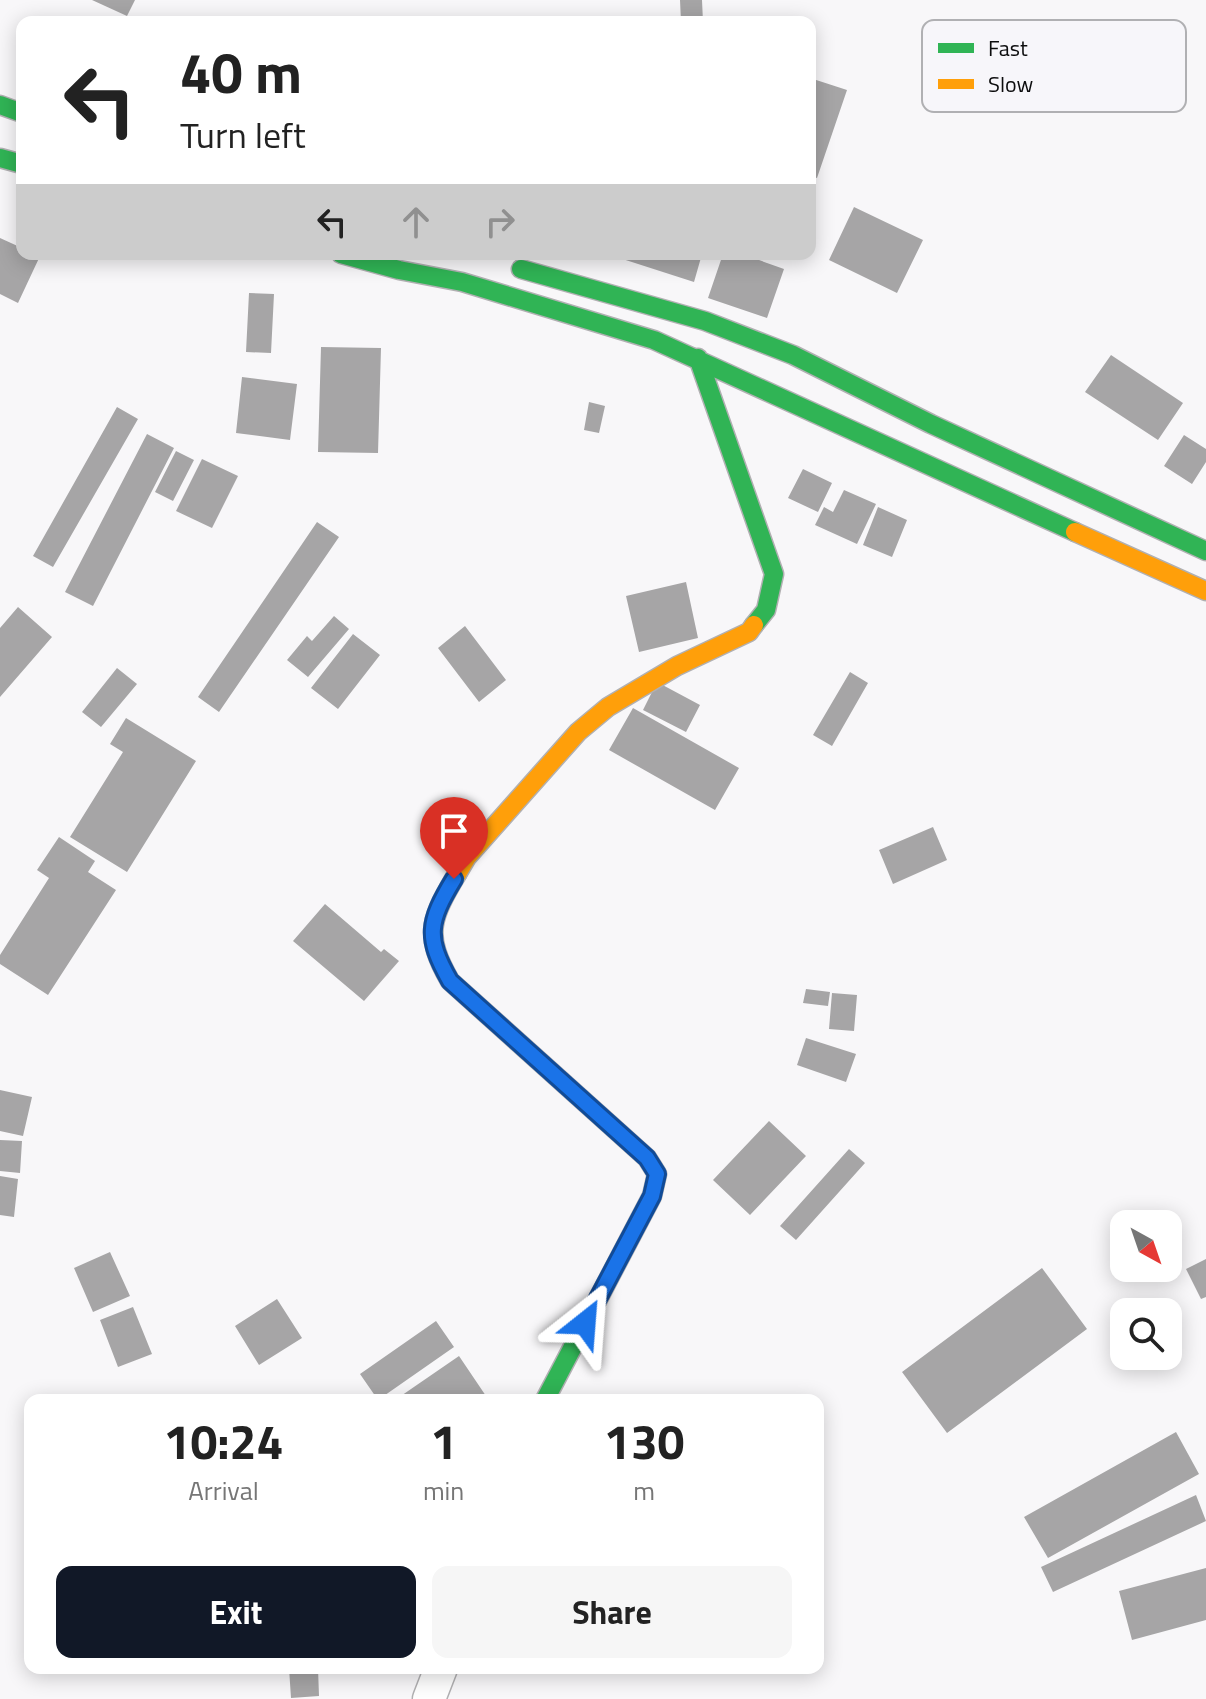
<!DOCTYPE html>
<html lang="en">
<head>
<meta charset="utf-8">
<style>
  :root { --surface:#fff; --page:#f6f6f6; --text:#222; --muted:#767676; --accent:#111827 }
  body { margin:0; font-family:"Titillium Web",sans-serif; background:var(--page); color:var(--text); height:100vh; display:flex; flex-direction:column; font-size:30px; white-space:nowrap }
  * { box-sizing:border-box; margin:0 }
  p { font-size:26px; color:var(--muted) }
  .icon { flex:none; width:44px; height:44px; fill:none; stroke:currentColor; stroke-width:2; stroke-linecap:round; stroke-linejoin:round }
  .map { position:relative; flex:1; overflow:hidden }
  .side { position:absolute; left:24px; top:1394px; width:800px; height:280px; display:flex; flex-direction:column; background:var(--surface); border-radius:16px; box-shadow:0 4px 20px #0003 }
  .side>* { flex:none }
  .guide { position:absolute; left:16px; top:16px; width:800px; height:244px; border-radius:16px; box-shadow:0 4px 20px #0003; background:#fff; color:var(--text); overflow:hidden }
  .needle { width:52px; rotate:140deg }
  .fabs { position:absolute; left:1110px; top:1210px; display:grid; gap:16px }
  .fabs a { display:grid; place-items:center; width:72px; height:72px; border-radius:16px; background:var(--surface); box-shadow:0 4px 20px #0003; font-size:40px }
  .pin { position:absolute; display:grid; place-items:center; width:68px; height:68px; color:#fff; margin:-82px -34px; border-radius:50% 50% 50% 0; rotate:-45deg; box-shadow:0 0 8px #0007 }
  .pin .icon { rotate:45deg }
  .me { position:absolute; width:88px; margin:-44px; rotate:28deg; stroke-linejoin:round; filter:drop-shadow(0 0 6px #0008) }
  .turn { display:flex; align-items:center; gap:28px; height:168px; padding:0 32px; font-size:36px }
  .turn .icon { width:104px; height:104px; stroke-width:2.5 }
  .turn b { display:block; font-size:56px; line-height:68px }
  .lanes { display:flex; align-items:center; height:76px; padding:0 32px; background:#0003; justify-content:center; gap:40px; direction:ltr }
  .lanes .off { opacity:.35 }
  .eta { display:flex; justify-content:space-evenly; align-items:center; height:136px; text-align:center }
  .eta b { font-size:48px; font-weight:700; line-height:56px }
  .action { display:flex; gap:16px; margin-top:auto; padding:16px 32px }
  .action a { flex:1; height:92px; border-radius:16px; background:var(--accent); color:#fff; font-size:32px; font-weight:700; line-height:92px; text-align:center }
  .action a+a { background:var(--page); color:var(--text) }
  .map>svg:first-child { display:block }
</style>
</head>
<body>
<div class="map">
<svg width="1206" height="1699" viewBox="0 0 1206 1699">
  <rect width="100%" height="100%" fill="#f8f7f9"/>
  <path fill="#a6a5a6" d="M92,0H135L127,16Z
    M680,0H702L703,22H681Z
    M810,78L847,90L817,178L810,176Z
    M854,207L923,240L897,293L829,260Z
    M0,238L22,248V254L40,256L18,303L0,294Z
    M607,254H702L694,282Z
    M723,254H742L784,269L767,318L708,298Z
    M249,293L274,294L271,353L246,352Z
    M321,347L381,348L378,453L318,452Z
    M1111,355L1183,403L1158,440L1085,392Z
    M242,377L297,384L290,440L236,433Z
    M589,402L605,406L599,433L584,430Z
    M117,407L138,419L53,567L33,556Z
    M147,434L174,448L93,606L65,592Z
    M1184,435L1206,449V462L1192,484L1164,466Z
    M176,451L194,460L173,501L155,492Z
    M202,459L238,476L212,528L176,511Z
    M803,469L832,483L818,512L788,498Z
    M844,490L876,504L857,544L815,525L824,507L833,512Z
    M878,507L907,520L892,557L863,545Z
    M317,522L339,537L219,712L198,697Z
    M686,582L698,638L639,652L626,596Z
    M18,607L52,637L0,697V628Z
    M334,616L349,629L308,677L287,660L307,636L312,641Z
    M465,626L506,680L479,702L438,648Z
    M353,634L380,655L338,709L311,688Z
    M117,668L137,684L101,727L82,712Z
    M850,672L868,683L832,746L813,735Z
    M657,682L700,705L686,732L643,710Z
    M633,708L739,768L715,810L609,750Z
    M126,718L196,761L127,872L70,837L123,752L110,744Z
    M933,827L947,860L893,884L879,850Z
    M59,837L95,861L88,872L116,890L48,995L0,964V955L49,878L37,870Z
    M325,904L381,952L384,949L399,961L364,1001L293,941Z
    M806,989L830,992L828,1006L803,1003Z
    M832,993L857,995L854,1031L829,1029Z
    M806,1038L856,1054L846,1082L797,1065Z
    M0,1090L32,1097L23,1136L0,1131Z
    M769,1121L806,1156L750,1215L713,1180Z
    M0,1140L22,1141L20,1173L0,1171Z
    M849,1149L865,1163L796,1240L780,1226Z
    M0,1176L18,1179L14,1217L0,1215Z
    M110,1252L130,1296L93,1312L74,1268Z
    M1206,1259V1297L1201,1299L1186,1269Z
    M1042,1268L1087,1329L947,1433L902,1372Z
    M277,1299L302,1338L259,1365L235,1326Z
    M133,1307L152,1354L118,1367L100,1320Z
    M436,1321L454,1347L378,1400L360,1374Z
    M459,1356L486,1396L480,1400H395Z
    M1176,1432L1199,1474L1048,1558L1024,1517Z
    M1196,1495L1206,1521L1053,1592L1041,1567Z
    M1206,1568V1620L1132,1640L1119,1591Z
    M289,1668H318L319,1696L291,1698Z"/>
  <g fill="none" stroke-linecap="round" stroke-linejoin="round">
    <g stroke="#b1b0b2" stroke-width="35">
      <path id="street" d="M429,1699L441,1668"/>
    </g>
    <g stroke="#b1b0b2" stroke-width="21">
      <path id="fast" d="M0,105L22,113
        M0,158L22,164
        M341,254L399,270L462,282L654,340L1075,532
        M521,269L705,321L793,355L931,424L1206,551
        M698,358L774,574L766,610L754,625
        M457,874C431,918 423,934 450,981L647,1158L657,1174L652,1196L545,1400"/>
    </g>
    <g stroke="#b1b0b2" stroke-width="21">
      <path id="slow" d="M1075,532L1206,591
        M457,874L467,857L578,732L608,707L677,666L749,632L754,625"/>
    </g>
    <use href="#street" stroke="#fefefe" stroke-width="32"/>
    <use href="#fast" stroke="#30b455" stroke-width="18"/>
    <use href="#slow" stroke="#ff9f0a" stroke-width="18"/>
  </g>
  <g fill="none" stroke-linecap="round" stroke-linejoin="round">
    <g stroke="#114b97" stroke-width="20">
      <path id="route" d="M454,879C428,922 425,937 450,981L647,1158L657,1174L652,1196L585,1323"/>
    </g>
    <use href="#route" stroke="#1a73e8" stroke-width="14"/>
  </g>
  <rect x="922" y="20" width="264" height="92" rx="12" fill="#f7f6fa" stroke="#b0b0b3" stroke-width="2"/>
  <rect x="938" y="43" width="36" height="10" fill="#30b455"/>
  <rect x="938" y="79" width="36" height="10" fill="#ff9f0a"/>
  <g font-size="22" fill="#0c0c0d">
    <text x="988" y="56">Fast</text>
    <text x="988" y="92">Slow</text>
  </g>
</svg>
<div class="fabs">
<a><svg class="needle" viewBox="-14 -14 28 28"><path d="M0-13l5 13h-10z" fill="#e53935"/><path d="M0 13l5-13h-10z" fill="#767676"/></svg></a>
<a><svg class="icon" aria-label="search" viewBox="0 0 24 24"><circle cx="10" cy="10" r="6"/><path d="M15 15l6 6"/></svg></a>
</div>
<div class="pin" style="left:454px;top:879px;background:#d93025"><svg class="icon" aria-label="arrive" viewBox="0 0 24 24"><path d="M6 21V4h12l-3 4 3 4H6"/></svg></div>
<svg class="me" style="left:585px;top:1323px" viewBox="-20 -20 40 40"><path d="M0-17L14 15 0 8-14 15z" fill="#1a73e8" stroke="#fff" stroke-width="4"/></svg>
<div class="guide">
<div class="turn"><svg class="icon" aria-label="left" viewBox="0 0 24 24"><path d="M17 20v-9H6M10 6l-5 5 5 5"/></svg><div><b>40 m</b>Turn left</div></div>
<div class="lanes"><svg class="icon" aria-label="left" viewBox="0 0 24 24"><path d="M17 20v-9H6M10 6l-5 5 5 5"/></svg><svg class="icon off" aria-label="ahead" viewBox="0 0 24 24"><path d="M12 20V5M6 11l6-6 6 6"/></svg><svg class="icon off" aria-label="right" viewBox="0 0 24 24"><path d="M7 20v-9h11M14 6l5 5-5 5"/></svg></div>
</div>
<section class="side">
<div class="eta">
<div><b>10:24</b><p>Arrival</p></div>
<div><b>1</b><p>min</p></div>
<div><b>130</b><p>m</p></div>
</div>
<div class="action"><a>Exit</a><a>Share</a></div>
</section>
</div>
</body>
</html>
